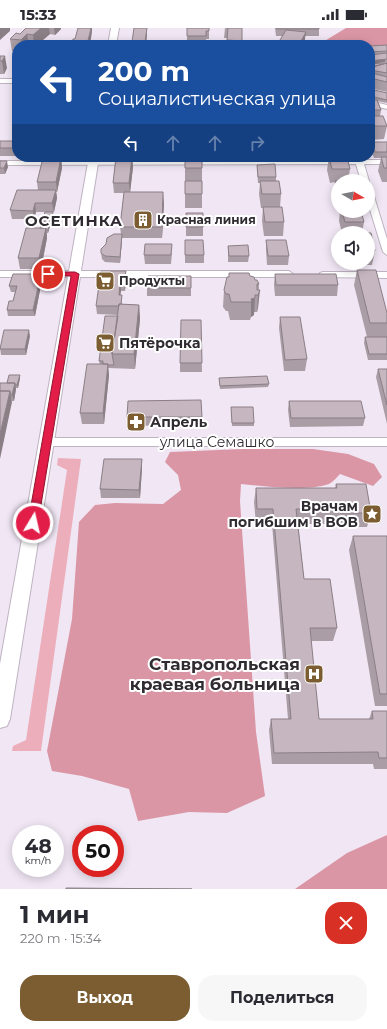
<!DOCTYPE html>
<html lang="ru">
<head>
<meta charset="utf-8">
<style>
  :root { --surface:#fff; --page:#f7f7f7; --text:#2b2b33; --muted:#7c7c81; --accent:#7b5d31 }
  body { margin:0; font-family:Montserrat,sans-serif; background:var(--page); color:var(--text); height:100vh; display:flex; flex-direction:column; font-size:15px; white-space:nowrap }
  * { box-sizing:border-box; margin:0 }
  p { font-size:13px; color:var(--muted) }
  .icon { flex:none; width:22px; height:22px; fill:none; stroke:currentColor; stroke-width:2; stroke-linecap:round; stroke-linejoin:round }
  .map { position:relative; height:861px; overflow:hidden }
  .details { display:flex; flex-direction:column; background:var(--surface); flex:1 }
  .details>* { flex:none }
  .top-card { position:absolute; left:12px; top:12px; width:363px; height:122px; border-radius:16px; box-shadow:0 2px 10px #0003; background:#1a4fa0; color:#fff; overflow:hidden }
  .needle { width:26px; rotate:99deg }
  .tools { position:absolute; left:331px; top:146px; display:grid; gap:8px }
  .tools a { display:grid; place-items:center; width:44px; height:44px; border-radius:50%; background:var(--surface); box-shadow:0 2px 10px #0003; font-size:20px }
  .speed { position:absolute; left:12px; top:797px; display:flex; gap:8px; font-size:20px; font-weight:700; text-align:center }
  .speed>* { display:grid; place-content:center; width:52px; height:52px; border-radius:50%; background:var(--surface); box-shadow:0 2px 10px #0003; line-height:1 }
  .speed small { font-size:10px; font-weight:400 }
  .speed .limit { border:6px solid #d22; background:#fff; color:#111 }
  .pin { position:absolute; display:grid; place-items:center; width:34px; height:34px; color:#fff; margin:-17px; border:2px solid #fff; border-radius:50%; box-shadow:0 1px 4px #0007 }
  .me { position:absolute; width:44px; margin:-22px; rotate:9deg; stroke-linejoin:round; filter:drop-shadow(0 0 3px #0008) }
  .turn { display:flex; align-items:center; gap:14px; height:84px; padding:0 20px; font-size:18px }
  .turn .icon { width:52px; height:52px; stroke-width:2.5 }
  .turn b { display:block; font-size:28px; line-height:34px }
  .lanes { display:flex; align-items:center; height:38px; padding:0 20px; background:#0003; justify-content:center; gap:20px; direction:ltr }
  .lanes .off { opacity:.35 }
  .round { display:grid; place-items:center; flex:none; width:42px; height:42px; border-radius:16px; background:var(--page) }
  .overview { display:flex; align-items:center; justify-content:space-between; height:68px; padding:0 20px }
  h1 { font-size:24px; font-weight:700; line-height:30px }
  .action { display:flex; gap:8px; margin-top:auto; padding:8px 20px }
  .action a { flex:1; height:46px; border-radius:16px; background:var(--accent); color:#fff; font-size:16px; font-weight:700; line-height:46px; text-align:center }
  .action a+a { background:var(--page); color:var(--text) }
  .status { display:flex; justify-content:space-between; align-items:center; height:28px; padding:0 20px; background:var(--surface); direction:ltr }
  .status svg { height:11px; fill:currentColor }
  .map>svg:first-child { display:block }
</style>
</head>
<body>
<div class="status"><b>15:33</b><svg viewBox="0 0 49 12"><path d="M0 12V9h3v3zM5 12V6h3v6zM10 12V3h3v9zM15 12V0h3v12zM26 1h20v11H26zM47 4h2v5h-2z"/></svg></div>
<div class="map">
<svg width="387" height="861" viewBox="0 0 387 861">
  <rect width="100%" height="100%" fill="#f0e6f4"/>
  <path fill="#edaebb" d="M58,430L81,431L41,723H12L13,718L26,712L67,442L57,437Z"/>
  <path fill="#db96a5" d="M346,0H387V18L370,20V17H318Z
    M243,421H313L348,426L374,436L382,449L373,458L340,446C337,449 333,454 329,456C305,464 266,458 241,456L240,473L256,704L265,768L227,785L189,784L138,793L129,761L82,748L52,743L47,723L72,591L79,494L95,477L115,475L163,476L181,462L178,447L165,434L170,424Z
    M387,807V861H295L347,825Z"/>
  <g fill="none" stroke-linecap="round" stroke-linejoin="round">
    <g stroke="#beb3c1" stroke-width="2">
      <path id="minor" d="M0,51H17V55H0Z
        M370,73L387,77V81L370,77Z
        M354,129H362V132H387V136H364L369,153L368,154L361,153L356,136L0,137V133L355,132Z
        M368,160L372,162L387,211V227L383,224L368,175Z
        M0,243H289L293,246L289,249H0Z
        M323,244H387V250L320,249L319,247L320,245Z
        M47,410H387V418H47L43,417L42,414L43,411Z"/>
    </g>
    <g stroke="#beb3c1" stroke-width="2">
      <path id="secondary" d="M111,0H119L116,17H108Z
        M89,129H99L10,691L7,698L0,700V636Z"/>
    </g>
    <use href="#minor" fill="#fff" fill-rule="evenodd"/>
    <use href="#secondary" fill="#fff" fill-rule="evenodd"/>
  </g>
  <path fill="#aa9da5" d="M26,0H61V1L55,7L50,6L37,17H17V24L12,23L10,11L20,6Z
    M187,0H209V11H206V15H187Z
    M225,0H242L241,17H227L228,10H224Z
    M275,0H319V8H305V17L283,8H276Z
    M147,5L146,17H132V14Z
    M387,17V25L370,27V18Z
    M387,25V34L370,36Z
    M0,28L7,40L4,46H0Z
    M387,35V64L370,60V36Z
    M370,61L387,65V75L378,73L381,82L380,88L387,98L384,111L370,112V72H375L370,71Z
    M0,113H17V128H0Z
    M371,114H387V154H382L378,143L381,130H374L370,119Z
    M116,129H134V131H132L133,139L130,164L164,175L162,210H122L120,235L105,234L102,231L101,225L121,206L120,199L124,165H114L113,155Z
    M150,129H172L150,130Z
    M185,129H202V180H185Z
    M329,129L350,141L348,153H338V181H336L333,167L335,154L330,155L327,142Z
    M61,130L62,140L57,164H56L57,170L54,184H36L34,191H12L10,182L38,162L37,154Z
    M0,133L8,139L5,146H0Z
    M257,137L276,149V153L281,166L280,179L284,194L283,208H264L262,193L263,180H261L259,166L260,155H258L257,142Z
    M340,183H361L364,194L362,205H342L339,193Z
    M186,185H203V208H186Z
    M53,187L51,196H50V198L48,205H47V210L41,241H20L18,230L40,200L43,195L42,193Z
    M368,205L375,223L372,237H350V235H368Z
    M185,212L204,227V235H185Z
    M266,212L289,228L288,237H267L266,221Z
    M228,218L249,228L248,234H228Z
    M172,225L171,236H145L144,227Z
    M357,242L387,285V332H368L364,315L365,309H367L354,257Z
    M126,243V251L125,263H121L120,267L122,276L139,277L140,291L135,341L108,340L109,347L104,396H82L80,385L100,336L99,333L118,287L97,286L96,278Z
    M275,246L338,257L337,268H275L274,257Z
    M191,248V268H147V260Z
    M250,248L259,256L258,280L257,284H254V287L251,289L250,292H230L228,283H226L223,279L224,262Z
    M42,252L35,288H8L7,282L13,273L15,264H11L9,258Z
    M280,289L307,331L305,343H284L279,300Z
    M201,292L202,344H180V335Z
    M30,308L26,327H1L0,319Z
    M378,341H387V396L376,349Z
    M20,347V350L18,360H16V361L14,373H12V374L7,355Z
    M219,350L269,356L268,359L220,361Z
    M201,372L202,397L128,398L127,389Z
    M289,373L365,390L363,398L290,399L288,382Z
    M231,382L254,395V398H232Z
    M142,431V440L140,470H101L100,461Z
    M336,456L371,485L367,499H337V496H298L304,551L337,600L333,613H311L319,691H369L372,683H387V741H374L373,736H272L269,702L271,691H288L272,496H256L254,474L256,460H335Z
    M353,508H387V678H375L349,522Z"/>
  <path fill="#8b7f86" d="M0,0H10V3L0,12Z
    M41,0H49L50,6L37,17H34L33,7Z
    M54,0H61V1L55,7Z
    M91,0H92V4L90,17H87Z
    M147,0V5L146,17H145V14Z
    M306,4L304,17H299Z
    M27,6L29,17H22L21,12Z
    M5,28L7,40L4,46L2,33Z
    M385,31V34L370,36V33Z
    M132,129L133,139L130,165L129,155Z
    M61,130L62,140L57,164L56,154Z
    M7,133L8,139L5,146L4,140Z
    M56,162L57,170L54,184L52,175Z
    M163,164L164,175L162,210V199Z
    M35,175L36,184L34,191L33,183Z
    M53,184V187L51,196V193Z
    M50,195V198L48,205V202Z
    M46,200L47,210L41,241L39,230Z
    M122,206V212L120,235V229Z
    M126,243V251L125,263L124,254Z
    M41,246L42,252L35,288L33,282Z
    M120,254L121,263L119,276V267Z
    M260,262L258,280L257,284L258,267Z
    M255,270L254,287L251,289V271Z
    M139,277L140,291L135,341L134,326Z
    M29,302L30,308L26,327L25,321Z
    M108,336L109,347L104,396L103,385Z
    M20,347V350L18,360L17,357Z
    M15,355L16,361L14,373L12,367Z
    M10,363L12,374L0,431V406Z
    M142,431V440L140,470L139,462Z"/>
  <path fill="#c6b6c0" stroke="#8b7f86" d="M26,0H41L33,7L27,6L21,12L10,11L16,5L20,6Z
    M78,0H91L87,17H72L73,11H75Z
    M134,0H147L145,14H132Z
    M187,0H209V3H206V8H187Z
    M228,0H242V13L227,12Z
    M276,0H319V1H277Z
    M286,2L306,4L299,17H277Z
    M387,17V23L370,24V18Z
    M387,25V31L370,33V27Z
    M0,28H5L2,33H0Z
    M381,35H387L372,39L370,41V36Z
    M387,35V45L370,42V41L372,39Z
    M372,45L387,49V54L370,50V47Z
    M370,61L387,65V72L370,68Z
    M370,72H377L381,82H370Z
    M370,88H383L387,98H370Z
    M0,113H17V120H0Z
    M371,114H387V124H375Z
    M116,129H132L129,155H113Z
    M185,129H202V140H185Z
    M329,129H347L350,141H332Z
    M381,129H387V140H384Z
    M43,130H61L56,154H37Z
    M0,133H7L4,140H0Z
    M275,136L276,149H258L257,137Z
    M185,153H202V166H185Z
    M260,153H279L281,166H262Z
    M335,153H338V166Z
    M17,162H56L52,175H35L33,183L10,182Z
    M124,164H163L162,199H120Z
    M263,179H282L284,194H265Z
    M342,183H361L364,194H345Z
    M45,184H53L51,193H42Z
    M186,185H203V199H186Z
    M42,195H50L48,202H46V200H40Z
    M26,200H46L39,230H18Z
    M368,205H371L375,223H368Z
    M114,206H122L120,229L105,228L101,225V221L106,216L107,210Z
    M185,212H203L204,227H185Z
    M266,212H286L289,228H268Z
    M145,216H172L171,227H144Z
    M248,217L249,228H229L228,218Z
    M357,242H376L387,285V295H370Z
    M101,243H126L124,254H120L119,267H122L121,276H119V278H96Z
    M229,245H249L250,248L254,249L255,252H257L259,256H257V262H260L258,267H255V270L251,271L252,274H231L229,266H226L224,262L227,249H229Z
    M13,246H41L33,282H7L9,273H13L17,258H9Z
    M275,246H336L338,257H276Z
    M148,248H191V260H147Z
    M119,276L139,277L134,326H112Z
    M105,288H118L112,326L114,337H108V336H103V333H99Z
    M280,289H300L307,331L285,332Z
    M181,292H201L202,335H180Z
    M4,302H29L25,321H0Z
    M365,309H387V326H369Z
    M87,336H108L103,385H80Z
    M378,341H387V377Z
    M9,347H20L17,357H15V355H7Z
    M267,348L269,356L220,358L219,350Z
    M0,355H15L12,367H11L10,363H0Z
    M0,363H10L0,406Z
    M201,372L202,389H127L128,373Z
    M289,373H361L365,390H291Z
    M231,379H253L254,395H232Z
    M104,431H142L139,462L100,461Z
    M336,456H366L371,485H340V482L296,481L304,551H330L337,600H310L319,691H373L372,683H387V730H379L378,724L274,725L271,691H291L273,481H257L256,460H337Z
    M353,508H387V666H380Z
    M66,860L192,861H66Z"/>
  <path fill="#e11d48" stroke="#92132f" d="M75,244L79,246L38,495L37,498H30L28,495L71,248H48L45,246L48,244Z"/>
  <defs>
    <g id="building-square" transform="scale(1)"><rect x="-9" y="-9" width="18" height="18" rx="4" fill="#7b5d31" stroke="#fff"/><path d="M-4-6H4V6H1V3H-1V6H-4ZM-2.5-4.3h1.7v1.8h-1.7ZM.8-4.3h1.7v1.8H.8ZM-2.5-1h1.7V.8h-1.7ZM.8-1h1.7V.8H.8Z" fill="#fff"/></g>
    <g id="supermarket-square" transform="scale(1)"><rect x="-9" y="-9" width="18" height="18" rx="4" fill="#7b5d31" stroke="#fff"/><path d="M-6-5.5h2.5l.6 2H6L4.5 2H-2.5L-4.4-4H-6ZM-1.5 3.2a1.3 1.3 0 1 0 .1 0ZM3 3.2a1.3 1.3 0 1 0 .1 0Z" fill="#fff"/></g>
    <g id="pharmacy-square" transform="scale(1)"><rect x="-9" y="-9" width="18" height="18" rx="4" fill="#7b5d31" stroke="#fff"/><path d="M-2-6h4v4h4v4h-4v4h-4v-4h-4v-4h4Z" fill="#fff"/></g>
    <g id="sight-square" transform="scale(1)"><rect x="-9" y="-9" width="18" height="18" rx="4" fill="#7b5d31" stroke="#fff"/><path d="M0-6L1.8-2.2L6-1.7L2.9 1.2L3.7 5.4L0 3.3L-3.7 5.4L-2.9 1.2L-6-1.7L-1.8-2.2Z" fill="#fff"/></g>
    <g id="hospital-square" transform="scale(1)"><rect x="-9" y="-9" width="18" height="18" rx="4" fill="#7b5d31" stroke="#fff"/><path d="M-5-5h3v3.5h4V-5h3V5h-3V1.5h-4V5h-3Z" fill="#fff"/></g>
  </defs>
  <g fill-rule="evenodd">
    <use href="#building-square" x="143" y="192"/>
    <use href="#supermarket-square" x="105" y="253"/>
    <use href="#supermarket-square" x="105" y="315"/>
    <use href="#pharmacy-square" x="136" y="394"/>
    <use href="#sight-square" x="372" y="486"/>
    <use href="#hospital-square" x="314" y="646"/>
  </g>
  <g text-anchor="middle" stroke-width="4" stroke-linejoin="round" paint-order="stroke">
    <g font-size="12" font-weight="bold" fill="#2f2b30" stroke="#fff" text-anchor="start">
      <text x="157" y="196">Красная линия</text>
      <text x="119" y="257">Продукты</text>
    </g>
    <g font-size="14" font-weight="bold" fill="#2f2b30" stroke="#fff" text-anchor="start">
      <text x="119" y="320">Пятёрочка</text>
      <text x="150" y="399">Апрель</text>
      <text x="358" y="483" text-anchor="end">Врачам<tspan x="358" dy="16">погибшим в ВОВ</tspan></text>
    </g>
    <g font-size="14" fill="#2f2b30" stroke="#fff">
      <text x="217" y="419">улица Семашко</text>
    </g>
    <g font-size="15" font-weight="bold" letter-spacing="1" fill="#2f2b30" stroke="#fff">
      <text x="74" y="198">ОСЕТИНКА</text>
    </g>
    <g font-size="17" font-weight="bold" fill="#2f2b30" stroke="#fff" text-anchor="end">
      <text x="300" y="642">Ставропольская<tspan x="300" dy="20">краевая больница</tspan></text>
    </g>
  </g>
</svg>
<div class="tools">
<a><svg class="needle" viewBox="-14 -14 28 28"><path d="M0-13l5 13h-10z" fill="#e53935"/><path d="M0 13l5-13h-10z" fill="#7c7c81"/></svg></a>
<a><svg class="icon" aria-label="sound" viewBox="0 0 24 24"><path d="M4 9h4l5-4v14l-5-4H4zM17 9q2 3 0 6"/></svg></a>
</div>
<div class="speed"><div>48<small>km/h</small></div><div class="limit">50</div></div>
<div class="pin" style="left:48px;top:246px;background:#d93025"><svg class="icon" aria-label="arrive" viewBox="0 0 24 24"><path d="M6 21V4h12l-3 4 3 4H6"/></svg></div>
<svg class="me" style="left:33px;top:495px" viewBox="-20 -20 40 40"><circle r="17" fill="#e11d48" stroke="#fff" stroke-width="3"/><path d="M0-11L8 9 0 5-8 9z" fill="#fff"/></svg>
<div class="top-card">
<div class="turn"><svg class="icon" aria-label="left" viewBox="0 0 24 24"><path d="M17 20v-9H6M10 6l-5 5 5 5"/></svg><div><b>200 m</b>Социалистическая улица</div></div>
<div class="lanes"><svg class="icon" aria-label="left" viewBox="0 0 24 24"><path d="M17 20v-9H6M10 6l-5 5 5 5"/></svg><svg class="icon off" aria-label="ahead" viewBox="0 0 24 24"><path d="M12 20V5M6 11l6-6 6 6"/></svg><svg class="icon off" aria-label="ahead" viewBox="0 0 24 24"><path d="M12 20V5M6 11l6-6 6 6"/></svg><svg class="icon off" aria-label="right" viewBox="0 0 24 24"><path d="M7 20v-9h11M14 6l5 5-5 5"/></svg></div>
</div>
</div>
<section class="details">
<div class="overview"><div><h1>1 мин</h1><p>220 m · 15:34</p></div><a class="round" style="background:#d93025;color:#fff"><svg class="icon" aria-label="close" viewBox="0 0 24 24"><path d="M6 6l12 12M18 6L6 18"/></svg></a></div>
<div class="action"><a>Выход</a><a>Поделиться</a></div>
</section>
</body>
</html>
